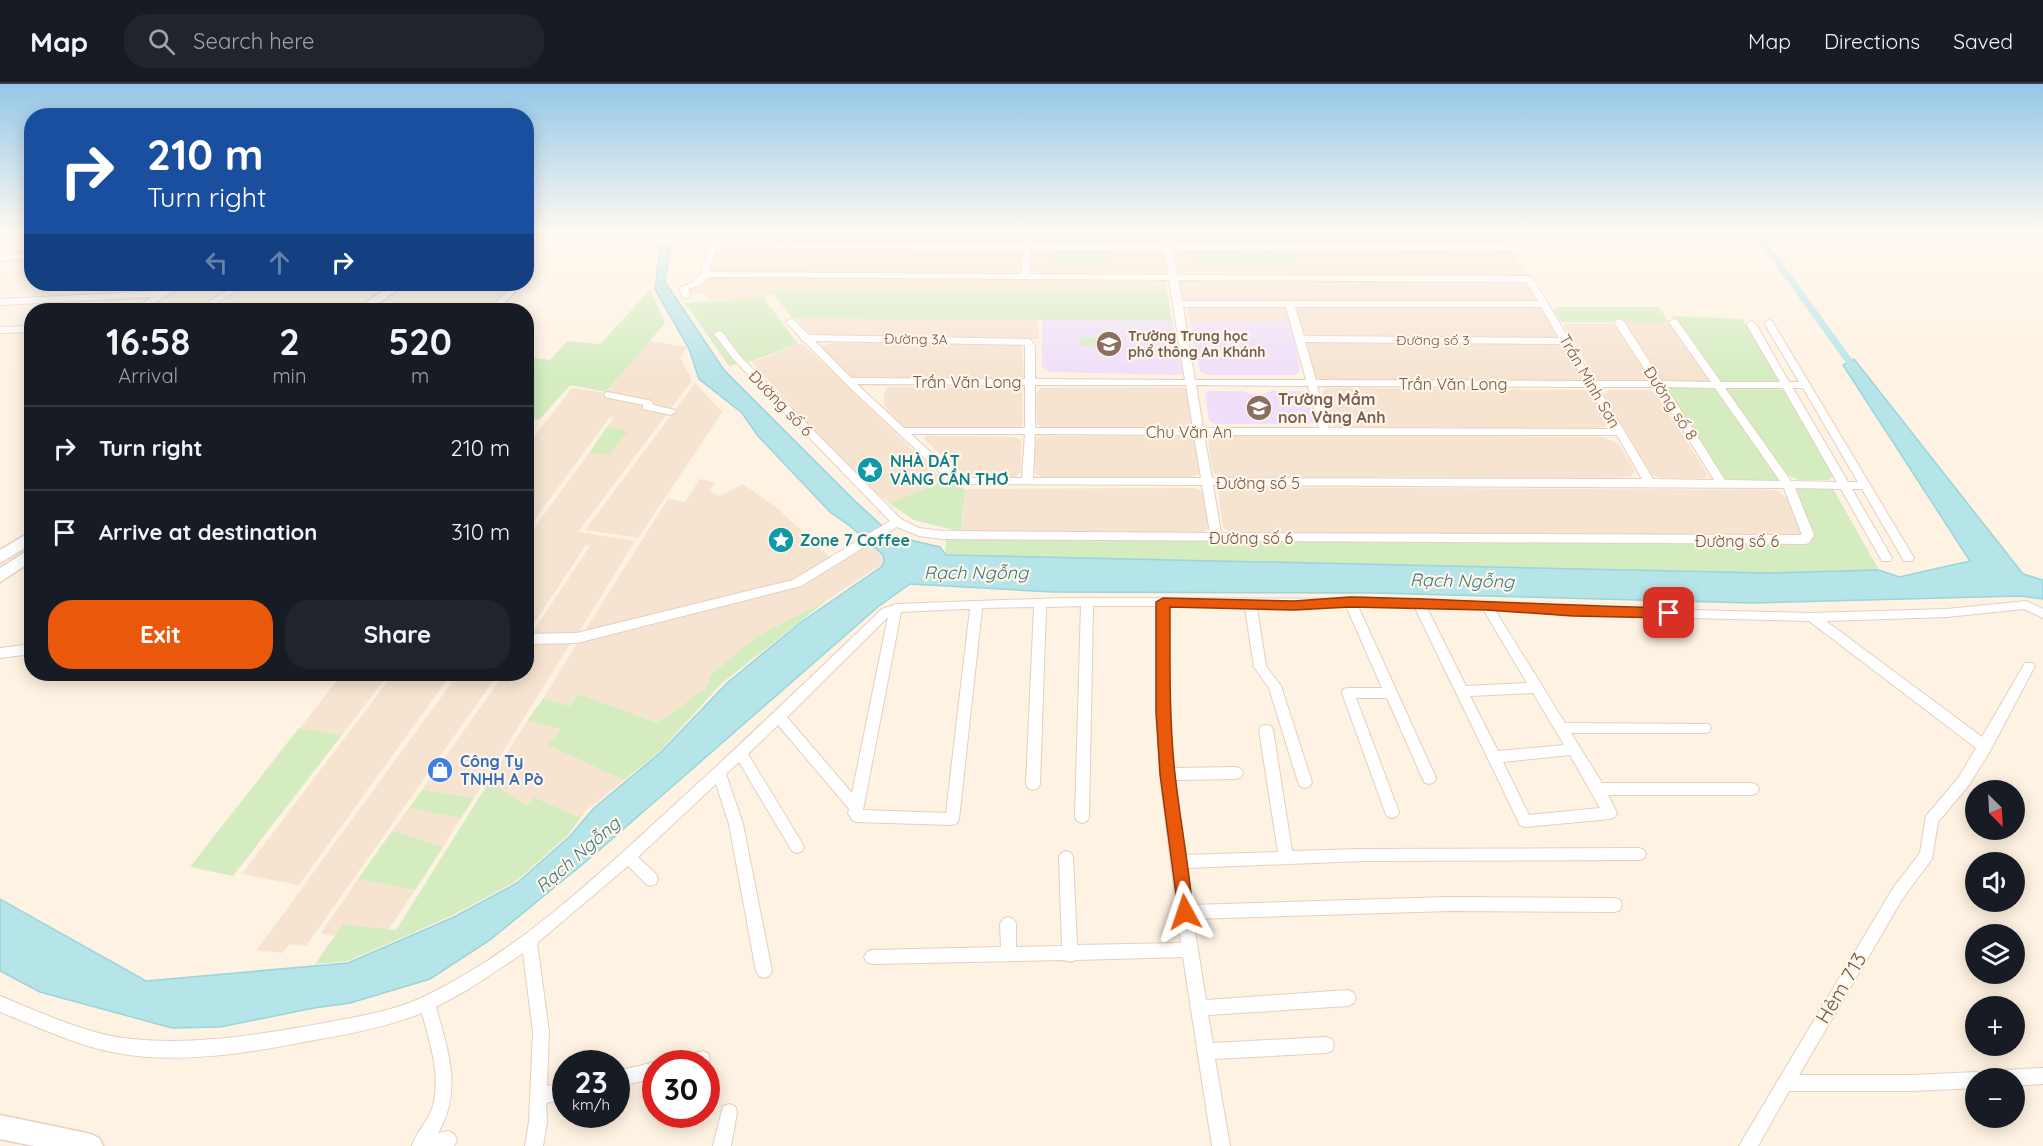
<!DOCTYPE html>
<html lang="en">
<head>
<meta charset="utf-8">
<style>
  :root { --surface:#171b24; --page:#20242c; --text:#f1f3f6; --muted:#9ea1a6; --line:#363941; --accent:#ea580c }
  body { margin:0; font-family:Quicksand,sans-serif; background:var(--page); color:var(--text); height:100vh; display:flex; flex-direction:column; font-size:22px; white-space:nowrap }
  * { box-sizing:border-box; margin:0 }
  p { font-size:20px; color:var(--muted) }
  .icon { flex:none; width:33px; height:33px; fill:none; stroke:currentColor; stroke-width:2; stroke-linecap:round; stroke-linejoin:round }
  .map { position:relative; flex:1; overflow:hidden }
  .sheet { position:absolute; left:24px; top:219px; width:510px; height:378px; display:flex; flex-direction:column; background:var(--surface); border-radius:24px; box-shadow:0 3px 15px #0003 }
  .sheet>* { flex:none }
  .banner { position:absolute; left:24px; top:24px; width:510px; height:183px; border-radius:24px; box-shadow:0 3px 15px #0003; background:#1a4fa0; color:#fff; overflow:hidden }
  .needle { width:39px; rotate:156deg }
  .buttons { position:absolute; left:1965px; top:696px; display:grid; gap:12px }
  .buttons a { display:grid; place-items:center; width:60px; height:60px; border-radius:50%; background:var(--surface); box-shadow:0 3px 15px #0003; font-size:30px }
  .speed { position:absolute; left:552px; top:966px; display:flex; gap:12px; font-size:30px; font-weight:700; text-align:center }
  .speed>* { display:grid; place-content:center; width:78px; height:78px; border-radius:50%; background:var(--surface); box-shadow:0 3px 15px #0003; line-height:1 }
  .speed small { font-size:15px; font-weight:400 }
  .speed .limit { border:9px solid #d22; background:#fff; color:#111 }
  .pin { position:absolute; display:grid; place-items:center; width:51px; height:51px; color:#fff; margin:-26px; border-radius:12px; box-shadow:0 3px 9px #0006 }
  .me { position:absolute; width:66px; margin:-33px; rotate:355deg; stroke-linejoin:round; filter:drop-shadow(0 0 4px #0008) }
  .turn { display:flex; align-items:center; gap:21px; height:126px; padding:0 24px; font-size:27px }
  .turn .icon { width:78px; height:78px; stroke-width:2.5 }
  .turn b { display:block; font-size:42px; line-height:51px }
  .lanes { display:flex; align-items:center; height:57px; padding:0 24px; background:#0003; justify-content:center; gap:30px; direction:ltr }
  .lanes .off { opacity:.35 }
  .eta { display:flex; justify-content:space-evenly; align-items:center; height:102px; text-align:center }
  .eta b { font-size:36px; font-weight:700; line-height:42px }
  .action { display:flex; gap:12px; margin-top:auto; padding:12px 24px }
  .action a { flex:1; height:69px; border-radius:24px; background:var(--accent); color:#fff; font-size:24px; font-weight:700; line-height:69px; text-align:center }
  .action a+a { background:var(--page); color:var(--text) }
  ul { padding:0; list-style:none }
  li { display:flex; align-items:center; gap:18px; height:84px; padding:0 24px; border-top:2px solid var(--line) }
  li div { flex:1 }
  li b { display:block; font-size:22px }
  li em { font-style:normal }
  header { display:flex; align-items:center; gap:36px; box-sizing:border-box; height:84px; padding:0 30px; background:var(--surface); border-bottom:2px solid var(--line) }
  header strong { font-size:28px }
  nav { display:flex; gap:33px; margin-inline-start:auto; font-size:21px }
  .search { width:420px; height:54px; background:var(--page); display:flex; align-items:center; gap:15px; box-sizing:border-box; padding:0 21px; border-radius:24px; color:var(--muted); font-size:22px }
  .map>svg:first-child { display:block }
</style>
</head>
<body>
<header>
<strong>Map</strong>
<div class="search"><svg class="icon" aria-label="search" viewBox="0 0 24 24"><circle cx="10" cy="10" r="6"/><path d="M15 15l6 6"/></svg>Search here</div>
<nav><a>Map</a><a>Directions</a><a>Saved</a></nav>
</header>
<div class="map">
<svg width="2043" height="1062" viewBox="0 0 2043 1062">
  <rect width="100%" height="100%" fill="#fef2e2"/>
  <path fill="#f6e3d0" d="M750,148H1021L1020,156L1015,158L976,159L746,156Z
    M1031,148H1162L1164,156L1158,160H1037L1030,157Z
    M1171,148H1502L1510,161H1180L1174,160Z
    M724,166H1016L1022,169L1023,186L1018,189H713L709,185L714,169Z
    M1038,167H1160L1165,171L1169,188L1166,191H1039L1033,187L1032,170Z
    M1180,167L1513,168L1527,193L1184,191L1179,189L1177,185L1176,170Z
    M711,194L1162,195L1166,197L1167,206H772L774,210L763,213L708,216L704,209L690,210L687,203L703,200Z
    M1182,195H1524L1540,218L1183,217L1179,199Z
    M1284,222L1289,224L1292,238H1190L1188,227L1189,223Z
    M1541,223L1545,227L1560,255L1306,253L1303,251L1294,224Z
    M796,234L1038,236L1039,255L811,251Z
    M1621,238H1671L1712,298L1660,299Z
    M1563,240H1617L1652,297L1597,296Z
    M649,257L687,263L680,273L692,297L578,448L635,457L577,551L530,552L590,462L586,461L527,550V454L589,369L609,371L627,347L607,343L614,334L610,333L527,446V413L531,406L527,405V362L572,304L606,309Z
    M1320,258L1552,259L1565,263L1584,298L1316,297L1313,292L1307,262L1309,259Z
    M802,259L945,397L889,419L851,388L752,278Z
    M833,259H1014L1022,261L1024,293L1019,296H854L820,263Z
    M695,299L722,328L638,454L585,446Z
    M887,303H1015L1022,308L1023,341L1019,344L907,345L902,342L884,322V310Z
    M1182,303L1189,306L1195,339L1189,344H1043L1037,340L1036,309L1041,304Z
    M1328,304L1584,306L1591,311L1608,339L1607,342L1601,344L1336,343L1329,338L1325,321L1322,308Z
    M1608,306H1649L1656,309L1708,391L1703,394H1661L1652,391L1604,310Z
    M1215,350L1603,353L1618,359L1635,387L1631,393L1585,394L1218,393L1213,388L1208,357Z
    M927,352L1014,353L1021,356V388L1016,393L969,391L958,387L924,355Z
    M1045,352H1185L1194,356L1201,388L1191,394H1044L1036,390L1034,370L1037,354Z
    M700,395L715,398L710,407L720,412L743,400L778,425L832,475L804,493L582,551L668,415L685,418Z
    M1225,403L1775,406L1787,414L1804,450L1796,454L1229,448L1223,443L1220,423L1219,407Z
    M1192,404L1200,406L1204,410L1209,443L1202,450L962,448L965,405Z
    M868,460L881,471L882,477L879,482L827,516L757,552L711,591L705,605L657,639L579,610L570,622L543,615L579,556L794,502Z
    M572,557L474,714L422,706L504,590H526L527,558Z
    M342,590H389L342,651L300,644Z
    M393,590H451L299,801L242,790Z
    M458,590H498L306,862L290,860L282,869L257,866Z
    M527,637L562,645L549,661L624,696L578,733L535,713L527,721L489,698Z
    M409,724L461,734L443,763L392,747Z
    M358,795L415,806L389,845L343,840L334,852L321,849Z"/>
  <path fill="#efdffa" d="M1042,236L1172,237L1183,289L1177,291L1051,288L1042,283Z
    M1292,237L1300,287L1295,291H1207L1200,287L1190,238Z
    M1210,307H1242L1250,310H1265L1270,307H1301L1307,310L1314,337L1309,340H1215L1209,337L1205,310Z"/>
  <path fill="#d4ecc0" d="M977,148H1021L1020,156L1015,158L976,159Z
    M1053,166H1112L1113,180H1053Z
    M1195,167L1292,168L1296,180L1199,181Z
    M650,206L665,239L606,308L570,301L539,336L527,334V273L550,276L567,257L600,260Z
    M771,206H1167L1172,237L792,234Z
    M763,213L798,260L752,277L729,282L685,219Z
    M1557,223H1659L1669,238H1561L1554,226Z
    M1672,232L1742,235L1785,300L1719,299Z
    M1080,253H1115L1116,262H1081Z
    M1668,303H1711L1718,305L1782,395L1779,397L1728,396L1723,394L1665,307Z
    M1722,303H1771L1788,308L1834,391L1829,396H1799L1785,390Z
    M607,343L628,347L609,371L589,369Z
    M945,397L965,405L961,448L914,436L889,419Z
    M1801,403L1833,405L1879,486L1768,489L945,471L946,455L1794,460L1805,459L1796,406Z
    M827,516L722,599L659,668L624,696L548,661L561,645L527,637L543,615L570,622L579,610L657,639L705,605L711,591L757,552Z
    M299,644L342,651L233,792L190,783Z
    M489,698L527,721L534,713L578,733L586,726L568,751L515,798L451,832L348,877L315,880L343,840L396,846Z
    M422,706L474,714L461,734L409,724Z
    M392,747L443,763L415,806L358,795Z"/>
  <path fill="#b5e4e9" stroke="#9bd4db" stroke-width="1.5" d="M662,148H673L665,198L724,286L855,417L893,452L940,463L946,471L1768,489L1879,486L1899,493L1970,477L1843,281L1854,275L2023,490L2043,496V515L2020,512L1753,519L1375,509L1053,508L910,500L879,522L589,775L490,856L430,895L350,919L314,924L220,943L172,944L40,908L0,887V815L146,897L348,879L454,833L517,799L570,752L594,724L661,668L726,600L801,538L881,483L884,478L883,471L850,442L831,429L758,352L742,329L699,295L689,265L655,205Z"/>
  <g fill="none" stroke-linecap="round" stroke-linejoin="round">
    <path fill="#b5e4e9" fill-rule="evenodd" d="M1752,148H1760L1852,275V279H1846Z"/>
    <g stroke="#e5cfc0" stroke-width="2">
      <path id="minor" d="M673,148H681V162L674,160Z
        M714,148H722L709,187L711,188L1022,190L1023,148H1031L1030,190L1169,191L1162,148H1170L1177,191L1529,192L1532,193L1594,297H1652L1614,238L1619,235L1624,238L1662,297L1711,298L1669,238L1674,235L1677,236L1721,298H1780L1746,240L1751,237L1756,240L1789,298H1799L1764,239L1769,236L1772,237L1914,474L1912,477H1904L1862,405H1852L1892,474L1890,477H1882L1841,405L1795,404L1814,451L1809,459L1805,460L942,455L919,452L897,443L801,502L577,559L526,560V550L577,549L793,496L890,437L734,276L714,250L719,247L722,248L740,272L901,435L919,444L942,447L1210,449L1202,401L971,400L943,391L845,299L804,257L801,256L800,253L786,238L791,235L794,236L809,251L1028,255L1031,256L1035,262V295L1185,296L1169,196L708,193L699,202L688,205L690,212L689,214H683L679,204L693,198L702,189L701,187ZM1178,196L1526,198L1538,217H1182ZM1183,223H1286L1306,296H1195ZM1295,223H1541L1559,254L1304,252ZM815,257L1025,261V295L851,294ZM1305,258L1563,260L1585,297L1316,296ZM857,300L1025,301V344H904ZM1035,301H1186L1193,344H1035ZM1196,301L1308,302L1319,344H1203ZM1317,302L1588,303L1613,345L1329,344ZM1598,303H1656L1714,396L1653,395ZM1666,303L1715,304L1780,397L1725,396ZM1725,304H1783L1837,398L1791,397ZM1793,304H1803L1858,398H1848ZM911,350H1025L1022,394H972L951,387ZM1035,350L1194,351L1201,394H1033ZM1204,351H1617L1642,395L1212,394ZM1213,401L1784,404L1802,451L1221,449Z
        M1502,148H1510L1518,161L1562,159L1563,157L1557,148H1565L1572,158L1564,163L1515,167L1512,166Z
        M32,169V174L0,177V171Z
        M176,200H185L143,226H133L152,213L0,221V215L162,207Z
        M238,200H247L205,226H195Z
        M515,200H523L497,226H488Z
        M32,242V248L0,249V243Z
        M608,308L652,317L653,321L675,326L676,328L671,331L643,325V321L605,313V309Z
        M1063,514L1419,515L1573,523L1812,529L1947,525L2026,517L2043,525V534L2024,525L1947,533L1826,537L1982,653L2025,579H2033L2035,582L1990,667L1969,701L1938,738L1932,775L1903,814L1799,991H1912L1976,988L1982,990L1984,994H1976V1004L1912,1007H1789L1758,1062H1739L1893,804L1920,769L1926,732L1959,693L1976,664L1809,537L1573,531L1495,526L1565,639L1709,640L1711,644L1709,648L1704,649H1571L1602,699H1752L1757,701L1759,705L1757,709L1752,711H1608L1617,729L1615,733L1610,735L1525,743L1520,741L1415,524L1358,522L1436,694L1434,698L1429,700L1424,698L1387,614H1356L1399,728L1397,732L1392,734L1387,732L1385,728L1342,609L1343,605L1348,604H1382L1346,522L1257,524L1266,582L1281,602L1312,698L1310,702L1305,704L1300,702L1298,698L1269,604L1254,583L1245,524L1169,522V628L1173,684L1236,683L1241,685L1243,689L1241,693L1236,695L1175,696L1185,771L1278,768L1259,646L1261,642L1266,641L1271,642L1273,646L1292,767L1363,765L1639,764L1644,766L1646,770L1644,774L1639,776L1363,777L1187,784L1192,821L1449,813L1615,814L1620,816L1622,821L1620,826L1615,828L1449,827L1193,835L1206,916L1348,906L1354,909L1356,914L1354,919L1348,922L1208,931L1213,959L1326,953L1332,955L1334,961L1332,967L1326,969L1215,975L1230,1062H1212L1183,873L1076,876L1070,878L1064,876L872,880L867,878L864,873L867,868L872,866L1001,863L1000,840L1003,835L1008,833L1013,835L1016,840V863L1062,862L1059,773L1061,769L1066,767L1071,769L1073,773L1077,861L1181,859L1160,690L1157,628V522H1093L1089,733L1087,737L1082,739L1077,737L1075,733L1081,522L1046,523L1040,700L1038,704L1033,706L1028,704L1026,700L1034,523L982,524L959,735L957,739L952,741L857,738L852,736L848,729L849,725L778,641L748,670L802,759L804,763L802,767L797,769L792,767L739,678L726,690L743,740L772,887L769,892L764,894L759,892L756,887L729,740L716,700L638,773L656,790L658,795L656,800L651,802L646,800L628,782L537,859L549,948L547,1002L566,998V1014L546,1019L547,1038L543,1062H525L529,1038L533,948L523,869L469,905L436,923C448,967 463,1006 438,1049L448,1047L454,1050L457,1056L454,1062H412C415,1049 427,1039 432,1025C442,994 430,959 422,929C389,942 355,949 320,955C253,968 179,982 112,968C73,960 36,942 0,928V912C40,928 81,948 123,954C192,963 263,950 330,938C361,932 393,927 421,914C511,872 586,802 658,736C734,667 808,596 882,525L896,520ZM1427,524L1483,525L1527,599L1466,602ZM963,525H970L946,729L863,726L901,528ZM888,533L852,709L787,633ZM1533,609L1564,661L1498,667L1470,612ZM1570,671L1600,724L1529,731L1503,678Z
        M32,560V570L0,574V564Z
        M702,967L708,969L710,975L708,981L675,980L677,974Z
        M656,978L660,980H656V994L616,1003V987Z
        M2043,984V1000L2014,1002V994H1995L1997,988L2003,986Z
        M729,1020L735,1022L737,1028L731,1062H713L723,1022Z"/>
    </g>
    <g stroke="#e5cfc0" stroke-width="2">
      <path id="tertiary" d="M612,148H630L676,157L713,159L1515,161L1520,164L1515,167L713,165L676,163L617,151Z"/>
    </g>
    <g stroke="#ead0bd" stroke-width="3">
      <path id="secondary" d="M393,200H406L369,226H355Z
        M32,447V460L0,479V466Z
        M32,464V477L0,498V484Z
        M0,1031L91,1050L99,1054L103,1062H34L0,1055Z"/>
    </g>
    <use href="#minor" fill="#fff" fill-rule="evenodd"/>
    <use href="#tertiary" fill="#fff" fill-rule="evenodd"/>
    <use href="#secondary" fill="#fff" fill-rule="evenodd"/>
  </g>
  <linearGradient id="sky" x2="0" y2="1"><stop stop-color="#93c7e8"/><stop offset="0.5" stop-color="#fff9f2"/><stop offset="1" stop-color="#fff9f2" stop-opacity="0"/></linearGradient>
  <rect width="2043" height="296" fill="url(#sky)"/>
  <path fill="#ea580c" stroke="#983908" stroke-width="1.5" d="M1350,513C1456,515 1562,522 1669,524L1676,529L1669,534L1573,532L1486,526L1350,523L1294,526L1170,523C1170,579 1169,635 1175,690C1180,736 1189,782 1193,828L1191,833L1185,836L1179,833L1160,690L1156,628V518L1163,514L1294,517Z"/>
  <defs>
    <g id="school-disc" transform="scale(1.35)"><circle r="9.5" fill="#8d6e63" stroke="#fff6ea"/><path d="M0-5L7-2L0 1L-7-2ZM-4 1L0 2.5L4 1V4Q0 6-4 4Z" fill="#fff"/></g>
    <g id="sight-disc" transform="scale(1.35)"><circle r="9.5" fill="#0f9aa8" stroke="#fff6ea"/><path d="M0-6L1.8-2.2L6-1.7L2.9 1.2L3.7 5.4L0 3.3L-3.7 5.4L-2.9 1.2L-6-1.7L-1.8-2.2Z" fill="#fff"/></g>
    <g id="shop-disc" transform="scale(1.35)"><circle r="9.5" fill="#3f7fe0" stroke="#fff6ea"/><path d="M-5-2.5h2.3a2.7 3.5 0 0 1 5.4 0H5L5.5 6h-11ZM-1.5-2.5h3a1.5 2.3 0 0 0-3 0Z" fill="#fff"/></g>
  </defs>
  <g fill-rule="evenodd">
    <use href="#school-disc" x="1109" y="260"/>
    <use href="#school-disc" x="1259" y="324"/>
    <use href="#sight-disc" x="870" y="386"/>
    <use href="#sight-disc" x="781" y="456"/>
    <use href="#shop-disc" x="440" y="686"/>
  </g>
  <g text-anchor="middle" stroke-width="4.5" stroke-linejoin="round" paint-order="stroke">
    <g font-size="14" font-weight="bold" fill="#785e54" stroke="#fff6ea" text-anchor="start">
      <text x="1128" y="257">Trường Trung học<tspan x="1128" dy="16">phổ thông An Khánh</tspan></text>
    </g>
    <g font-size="14" fill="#785647" stroke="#fff6ea">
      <text transform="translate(916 255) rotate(1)" y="5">Đường 3A</text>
      <text x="1433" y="261">Đường số 3</text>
    </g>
    <g font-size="16" fill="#785647" stroke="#fff6ea">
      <text transform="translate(1590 297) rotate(60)" y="6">Trần Minh Sơn</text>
      <text x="967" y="304">Trần Văn Long</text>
      <text x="1453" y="306">Trần Văn Long</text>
      <text transform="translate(781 319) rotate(46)" y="6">Đường số 6</text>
      <text transform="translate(1671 319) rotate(57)" y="6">Đường số 8</text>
      <text x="1189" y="354">Chu Văn An</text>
      <text x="1258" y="405">Đường số 5</text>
      <text x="1251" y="460">Đường số 6</text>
      <text x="1737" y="463">Đường số 6</text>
    </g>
    <g font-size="16" font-weight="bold" fill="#785e54" stroke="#fff6ea" text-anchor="start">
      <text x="1278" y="321">Trường Mầm<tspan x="1278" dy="18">non Vàng Anh</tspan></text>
    </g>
    <g font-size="16" font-weight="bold" fill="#0d838f" stroke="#fff6ea" text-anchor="start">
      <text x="890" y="383">NHÀ DÁT<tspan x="890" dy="18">VÀNG CẦN THƠ</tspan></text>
      <text x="800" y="462">Zone 7 Coffee</text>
    </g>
    <g font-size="16" font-weight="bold" fill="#366cbe" stroke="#fff6ea" text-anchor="start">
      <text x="460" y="683">Công Ty<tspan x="460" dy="18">TNHH A Pò</tspan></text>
    </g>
    <g font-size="18" font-style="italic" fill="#39767e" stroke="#fff6ea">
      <text x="976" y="495">Rạch Ngỗng</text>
      <text transform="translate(1462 497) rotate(1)" y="6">Rạch Ngỗng</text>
      <text transform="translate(578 771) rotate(-41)" y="6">Rạch Ngỗng</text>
    </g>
    <g font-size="20" fill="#785647" stroke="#fff6ea">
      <text transform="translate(1841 904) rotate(-59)" y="7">Hẻm 713</text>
    </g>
  </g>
</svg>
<div class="buttons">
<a><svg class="needle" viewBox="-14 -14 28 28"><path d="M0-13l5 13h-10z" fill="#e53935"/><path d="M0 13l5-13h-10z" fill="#9ea1a6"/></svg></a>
<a><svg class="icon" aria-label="sound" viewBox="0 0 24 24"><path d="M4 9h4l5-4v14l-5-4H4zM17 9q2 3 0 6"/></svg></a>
<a><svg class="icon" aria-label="layers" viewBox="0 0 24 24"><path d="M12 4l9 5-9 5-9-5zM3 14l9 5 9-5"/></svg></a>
<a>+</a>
<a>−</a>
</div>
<div class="speed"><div>23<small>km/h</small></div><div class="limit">30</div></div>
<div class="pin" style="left:1669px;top:529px;background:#d93025"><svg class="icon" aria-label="arrive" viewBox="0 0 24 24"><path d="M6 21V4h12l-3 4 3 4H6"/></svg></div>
<svg class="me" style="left:1185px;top:828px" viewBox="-20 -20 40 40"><path d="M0-17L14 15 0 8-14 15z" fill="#ea580c" stroke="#fff" stroke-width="4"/></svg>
<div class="banner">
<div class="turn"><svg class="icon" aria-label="right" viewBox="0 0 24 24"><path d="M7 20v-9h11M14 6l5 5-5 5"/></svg><div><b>210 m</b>Turn right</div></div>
<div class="lanes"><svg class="icon off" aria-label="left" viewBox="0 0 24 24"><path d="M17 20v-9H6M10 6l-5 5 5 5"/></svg><svg class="icon off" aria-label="ahead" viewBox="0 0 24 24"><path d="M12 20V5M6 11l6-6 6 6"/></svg><svg class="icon" aria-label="right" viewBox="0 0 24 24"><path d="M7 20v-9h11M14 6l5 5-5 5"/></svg></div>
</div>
<section class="sheet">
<div class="eta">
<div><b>16:58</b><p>Arrival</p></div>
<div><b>2</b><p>min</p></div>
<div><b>520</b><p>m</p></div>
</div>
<ul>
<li><svg class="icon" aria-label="right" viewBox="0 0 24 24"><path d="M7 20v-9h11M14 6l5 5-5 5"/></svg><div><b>Turn right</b></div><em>210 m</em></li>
<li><svg class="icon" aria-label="arrive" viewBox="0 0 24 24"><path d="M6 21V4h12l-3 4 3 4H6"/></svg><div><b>Arrive at destination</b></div><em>310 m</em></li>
</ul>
<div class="action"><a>Exit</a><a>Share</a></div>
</section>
</div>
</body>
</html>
